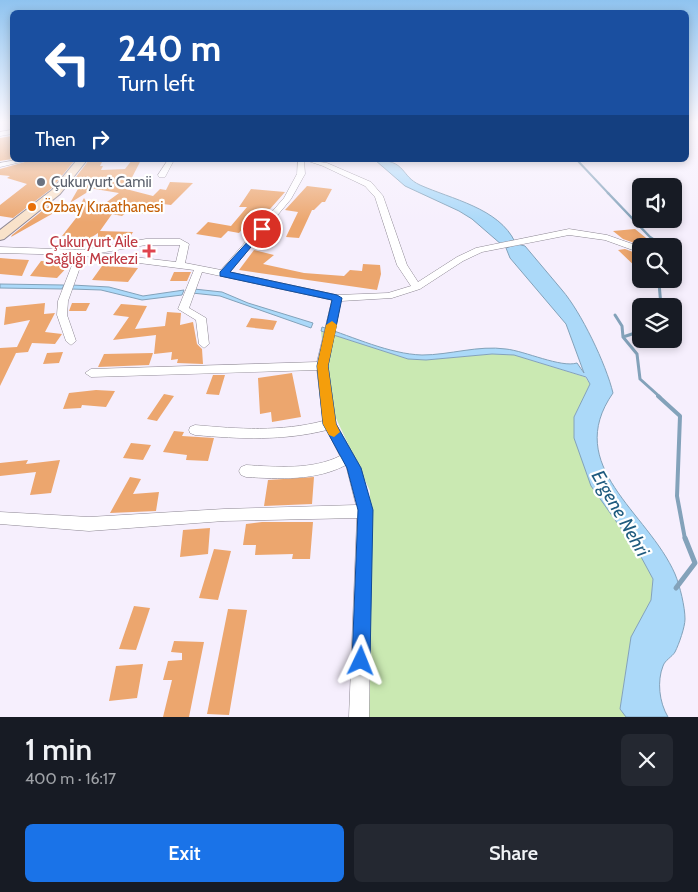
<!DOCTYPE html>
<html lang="en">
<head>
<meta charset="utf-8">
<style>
  :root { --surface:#171b24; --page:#242831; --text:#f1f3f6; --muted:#9ea1a6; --accent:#1a73e8 }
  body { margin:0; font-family:Cabin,sans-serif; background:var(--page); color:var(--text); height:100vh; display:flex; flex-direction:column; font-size:19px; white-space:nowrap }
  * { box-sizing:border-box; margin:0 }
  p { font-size:16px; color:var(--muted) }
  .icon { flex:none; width:28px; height:28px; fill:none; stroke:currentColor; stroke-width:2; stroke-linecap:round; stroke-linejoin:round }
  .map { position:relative; height:717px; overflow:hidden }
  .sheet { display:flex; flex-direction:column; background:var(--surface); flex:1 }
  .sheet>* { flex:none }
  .guide { position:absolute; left:10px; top:10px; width:679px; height:152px; border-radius:8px; box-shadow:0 2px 8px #0003; background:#1a4fa0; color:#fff; overflow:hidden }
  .fabs { position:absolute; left:632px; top:178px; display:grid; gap:10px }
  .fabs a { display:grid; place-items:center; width:50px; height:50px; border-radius:8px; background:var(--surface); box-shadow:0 2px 8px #0003; font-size:25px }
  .pin { position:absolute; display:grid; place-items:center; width:42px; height:42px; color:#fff; margin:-21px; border:2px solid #fff; border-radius:50%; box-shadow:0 1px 5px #0007 }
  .me { position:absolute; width:55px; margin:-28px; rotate:2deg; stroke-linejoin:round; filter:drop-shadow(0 0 4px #0008) }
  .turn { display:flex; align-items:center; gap:18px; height:105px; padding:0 25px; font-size:22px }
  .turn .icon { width:65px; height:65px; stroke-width:2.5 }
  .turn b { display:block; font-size:35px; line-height:42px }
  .then { display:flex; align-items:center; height:48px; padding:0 25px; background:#0003; gap:10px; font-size:19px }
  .round { display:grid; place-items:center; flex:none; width:52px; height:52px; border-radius:8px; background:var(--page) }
  .head { display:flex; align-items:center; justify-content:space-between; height:85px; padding:0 25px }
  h1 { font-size:30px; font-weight:600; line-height:38px }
  .button { display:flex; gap:10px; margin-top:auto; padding:10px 25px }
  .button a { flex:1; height:58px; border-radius:8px; background:var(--accent); color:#fff; font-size:20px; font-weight:600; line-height:58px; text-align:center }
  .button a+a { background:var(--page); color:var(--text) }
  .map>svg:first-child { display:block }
</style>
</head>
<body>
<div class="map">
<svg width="698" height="717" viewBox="0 0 698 717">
  <rect width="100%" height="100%" fill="#f6effd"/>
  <path fill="#cae9b2" d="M321,331L408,359L426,360L492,354L514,355L585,377L590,384L574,417L653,579L651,600L631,638L620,709L626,717H367L370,491L328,401Z"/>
  <path fill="#abd9f9" stroke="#83a2ba" d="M375,160C407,160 400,176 420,185C451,199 499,208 515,242L502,245L472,219L459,211L405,186Z
    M517,244L525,246C537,261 550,275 562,290C581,312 606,364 613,393C562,466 648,512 675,574C680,586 685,607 685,619C685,627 679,644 675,652C672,657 665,660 663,666C657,681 659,702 668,717H626L620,709L631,637L651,600L653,579L640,555L591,486L574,438V417L590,384L586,377L514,355L492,354L426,360L408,359L321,331L322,327C354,337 389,354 422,355C450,355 478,345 506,349C525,351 561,368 577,363L584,373L566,324L510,258L506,248Z
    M0,284L64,285L62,289L0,288Z
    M72,285L109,287L143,296L184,290L182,295L142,300L101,290L71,289Z
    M194,289L222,292L248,303L313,323L311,328L220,296L192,293Z"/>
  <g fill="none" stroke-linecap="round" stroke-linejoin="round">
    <path stroke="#83a2ba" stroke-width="2" d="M577,160L609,194"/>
    <path stroke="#83a2ba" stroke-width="2.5" d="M608,193L650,237L664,246
      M659,279V284"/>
    <path stroke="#83a2ba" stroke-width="3" d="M659,283L661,306
      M615,315L622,326L623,337L637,354L640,379L660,397
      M623,337L641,331"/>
    <path stroke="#83a2ba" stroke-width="4" d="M658,396L680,416L677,496L685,539"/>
    <path stroke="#83a2ba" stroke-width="5" d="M676,588L695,563L685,538"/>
  </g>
  <path fill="#eca66e" d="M12,136V159L0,161V138Z
    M32,160H75L51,189L13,218L0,216V205L27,184L7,178L10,176L0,175V169Z
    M89,160H103L100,166H103L101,170L125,169L132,160H141L126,189L153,196L160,189L166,190L170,182L193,183L171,205L155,203L142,214L127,212L122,216L112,214L100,231L133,232L128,240L98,239V233L89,239L84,247H68L73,241H65L69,235L62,236L80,213H76L84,198L92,213L119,193L89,188L86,193L70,203L82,182H72Z
    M307,186L332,189L325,202H322L314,210H312L299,238L286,237L298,212L285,210Z
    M251,189L285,192L270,209L260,208L239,233L228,231L221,238L196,234L208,222L231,226L247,207H239Z
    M52,203L66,206L11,237L12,235Z
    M635,229L656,246H643L623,239L613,231Z
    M625,249L633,252L641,260V272L618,250Z
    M254,250L274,255L263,264L304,273L344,276L350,270L362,271L363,264L380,265L381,274L377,290L239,270Z
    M0,258L12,259L29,260L22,276L0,274Z
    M41,261L60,262L71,263L57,278L30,276Z
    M102,266L123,267L138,268L128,282L92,280Z
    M174,272H191L187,281H170Z
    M45,303L44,314L55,313L45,332L62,334L55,344L32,343L28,352L16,353L0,386V348L17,347L30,320L4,325L6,307Z
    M72,303H90L86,311H69Z
    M121,304L147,306L135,329L165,326L167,312L181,313L180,325L193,322L197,344L202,349L203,364L177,363L178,359L171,360L172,352L154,354L156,335L113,340L129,317L113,315Z
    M251,318L262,319L277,321L273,330L246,327Z
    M63,352L59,363L43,364L47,353Z
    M153,353L149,365L98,367L104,354Z
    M292,373L301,417L272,422L271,412L260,414L258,378Z
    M213,375H225L219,395L206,394Z
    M96,390L115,391L106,407L82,405L81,408L63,409L69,393Z
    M164,394L174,396L157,421L147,419Z
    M174,431L184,432L182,436L214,438L208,461L186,460L187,455L163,452Z
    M131,443L151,445L143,460L123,458Z
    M28,460L26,464L60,460L51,493L30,495L36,472L0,476V463Z
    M130,477L141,479L133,494L159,492L156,511L110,513Z
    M314,477L312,504L264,506L268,480Z
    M262,522H313L310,559H292L293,554L255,555L256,545H243L246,524Z
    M210,528L208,554L180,557L183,530Z
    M214,549L231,551L218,600L199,598Z
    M134,606L150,608L136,650L119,649Z
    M228,609L247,610L229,715L207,714Z
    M174,641L204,642L189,717H163L172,680H163L168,661L182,660V653L171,652Z
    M143,664L137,698L109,701L116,666Z"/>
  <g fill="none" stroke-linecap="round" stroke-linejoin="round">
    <g stroke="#8d8793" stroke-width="1">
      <path id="street" d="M12,130V134L0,136V132Z
        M16,160H30L0,167V163Z
        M168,160H174L165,177H159L158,175Z
        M298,160H304L305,174L291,199L230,272L337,295L388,293L411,286L397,265L375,197L365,186L323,166L305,160L327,163L371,182L383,196L407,265L418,282L457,257L476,248L569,229L607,235L641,247V253L605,240L569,235L482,252L463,261L420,289L392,298L341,301L328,366L336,424L361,468L372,511L369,717H349L357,518L224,521L89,531L0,524V512L89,517L224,509L356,505L346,465C316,481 279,479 246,477L241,475L239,471L241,467L246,465C277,467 312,470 340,456L327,430C283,441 240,439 195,435L190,433L189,430L190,427L195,425C238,429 281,432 323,421L317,370L91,377L85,373L91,369L317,362L332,300L202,272L189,308L206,318L209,344L204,348L199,344L196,320L178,309L194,270L84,256L68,301L67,315L76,341L71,345L66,341L57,315L58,301L76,255L0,253V247L82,250L146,239H180L189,244L185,263L221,270L284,198L297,174ZM146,245H180L176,262L100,253Z"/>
    </g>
    <g stroke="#8d8793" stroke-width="2">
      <path id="secondary" d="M77,160H87L60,194L4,239L0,240V230L52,190Z"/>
    </g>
    <use href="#street" fill="#fff" fill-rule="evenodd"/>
    <use href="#secondary" fill="#f9e2ca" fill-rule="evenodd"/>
  </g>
  <linearGradient id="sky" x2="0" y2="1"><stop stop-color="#8fc3ef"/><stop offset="0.55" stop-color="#fbf8fe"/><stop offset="1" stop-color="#fbf8fe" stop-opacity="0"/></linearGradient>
  <rect width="698" height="222" fill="url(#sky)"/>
  <path fill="#1a73e8" stroke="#114b97" d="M262,226L266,229L230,272L337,295L342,298L328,366L336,424L361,468L373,510L370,661L367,667L361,670L355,667L352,661L358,510L347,468L323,424L317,366L332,300L220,276V272Z"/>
  <path fill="#f59e0b" d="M332,321L337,325L328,366L336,424L340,432L334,437L329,435L323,424L317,366L326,325Z"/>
  <circle fill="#6b7280" stroke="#fff" stroke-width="2" cx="41" cy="182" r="5"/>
  <circle fill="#e8710a" stroke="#fff" stroke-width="2" cx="32" cy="207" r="5"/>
  <path fill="#e0444e" stroke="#fff" stroke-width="2" d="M146.5 243.5h5v5h5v5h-5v5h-5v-5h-5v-5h5z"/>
  <g text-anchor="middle" stroke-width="4.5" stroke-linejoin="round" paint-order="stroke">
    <g font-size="15" fill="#5b616d" stroke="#fff" text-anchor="start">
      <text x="51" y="187">Çukuryurt Camii</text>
    </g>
    <g font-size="15" fill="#c56008" stroke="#fff" text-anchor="start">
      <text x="42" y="212">Özbay Kıraathanesi</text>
    </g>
    <g font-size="15" fill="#be3a42" stroke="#fff" text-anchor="end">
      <text x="138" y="247">Çukuryurt Aile<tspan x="138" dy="17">Sağlığı Merkezi</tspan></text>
    </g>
    <g font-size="19" font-style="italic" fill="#1f5b7f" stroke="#fff">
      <text transform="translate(621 513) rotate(60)" y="7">Ergene Nehri</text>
    </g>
  </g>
</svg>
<div class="fabs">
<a><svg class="icon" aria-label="sound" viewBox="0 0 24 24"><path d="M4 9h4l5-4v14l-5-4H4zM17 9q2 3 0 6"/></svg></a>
<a><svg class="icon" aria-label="search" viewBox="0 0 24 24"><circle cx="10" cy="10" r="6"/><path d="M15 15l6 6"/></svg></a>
<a><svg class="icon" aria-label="layers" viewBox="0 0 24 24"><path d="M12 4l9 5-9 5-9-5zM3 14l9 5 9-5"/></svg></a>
</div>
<div class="pin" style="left:262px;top:229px;background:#d93025"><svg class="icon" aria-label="arrive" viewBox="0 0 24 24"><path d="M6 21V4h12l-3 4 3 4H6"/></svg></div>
<svg class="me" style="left:361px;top:661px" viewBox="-20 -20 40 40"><path d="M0-17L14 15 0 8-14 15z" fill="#1a73e8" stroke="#fff" stroke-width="4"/></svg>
<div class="guide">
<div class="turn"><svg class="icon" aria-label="left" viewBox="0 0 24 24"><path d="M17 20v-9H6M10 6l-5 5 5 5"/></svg><div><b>240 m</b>Turn left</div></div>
<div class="then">Then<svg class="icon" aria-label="right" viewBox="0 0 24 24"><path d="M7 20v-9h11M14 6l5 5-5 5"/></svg></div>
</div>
</div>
<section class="sheet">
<div class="head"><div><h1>1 min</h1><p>400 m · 16:17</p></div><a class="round"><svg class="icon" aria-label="close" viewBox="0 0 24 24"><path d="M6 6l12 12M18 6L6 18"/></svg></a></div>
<div class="button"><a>Exit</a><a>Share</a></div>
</section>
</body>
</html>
